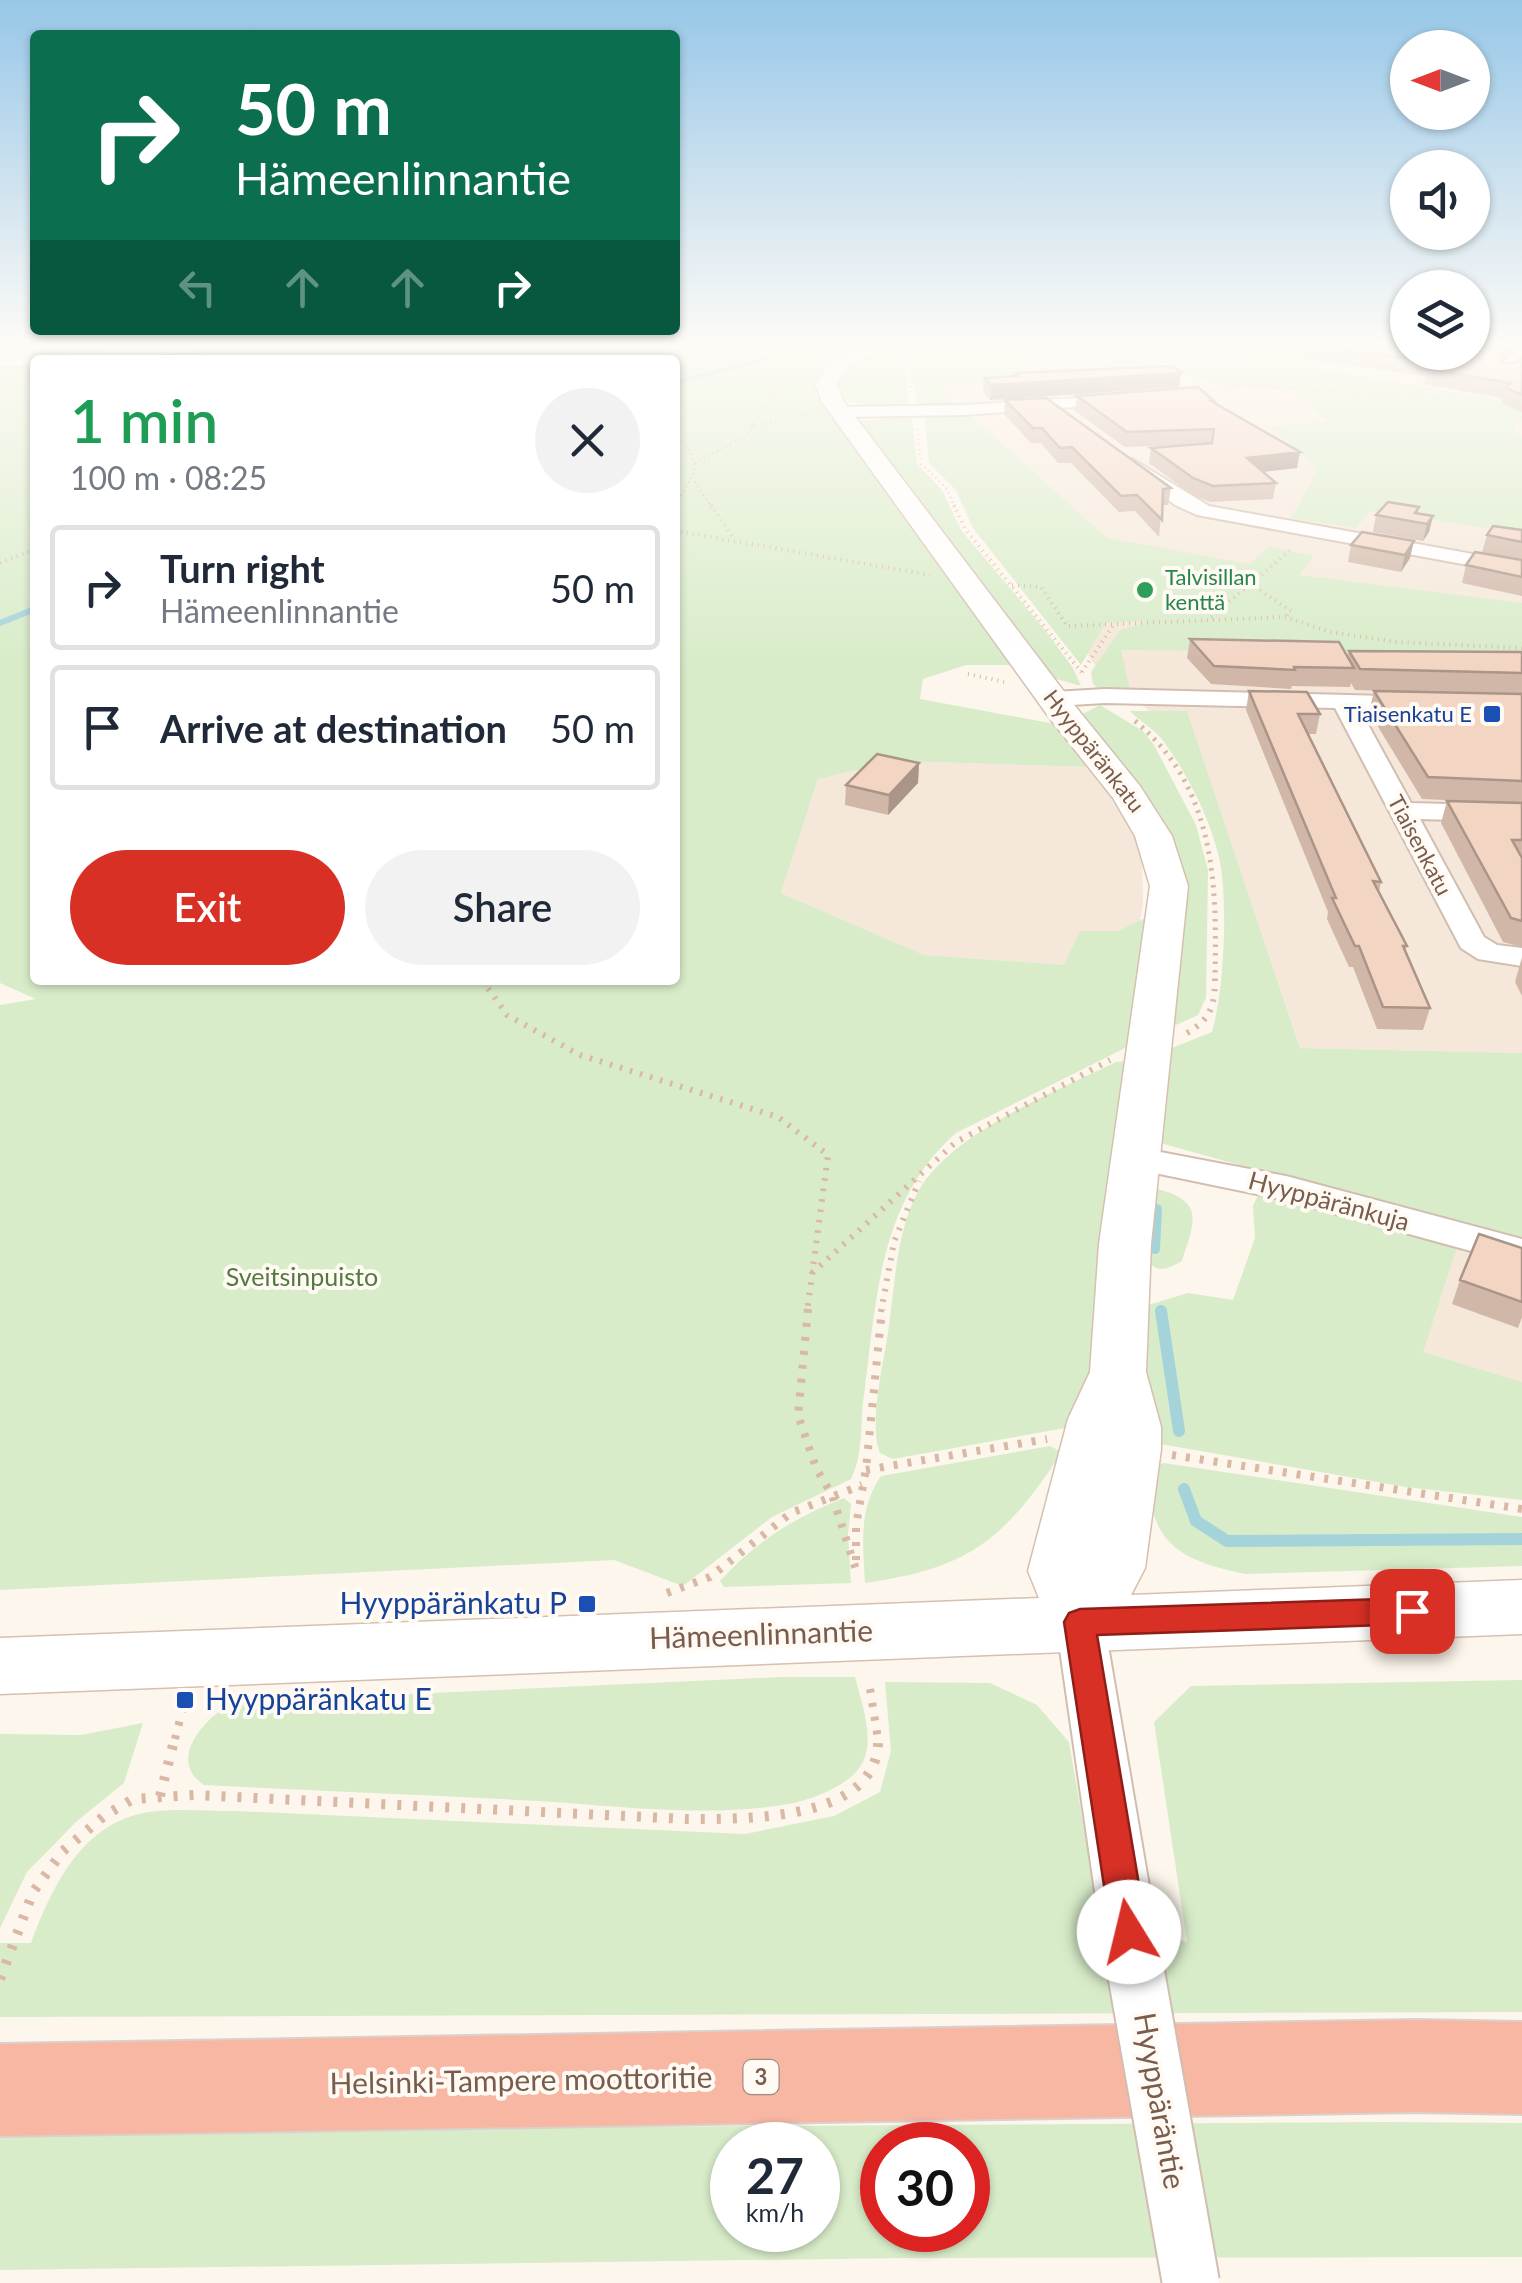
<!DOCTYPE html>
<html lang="en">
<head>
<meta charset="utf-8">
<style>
  :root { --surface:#fff; --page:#f2f2f3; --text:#1f2937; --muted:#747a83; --line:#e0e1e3; --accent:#d93025 }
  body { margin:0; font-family:Lato,sans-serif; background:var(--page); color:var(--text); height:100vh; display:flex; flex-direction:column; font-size:38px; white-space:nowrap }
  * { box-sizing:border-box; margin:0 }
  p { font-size:32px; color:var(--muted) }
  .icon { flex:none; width:55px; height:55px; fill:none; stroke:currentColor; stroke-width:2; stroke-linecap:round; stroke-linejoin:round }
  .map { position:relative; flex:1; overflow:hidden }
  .details { position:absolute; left:30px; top:355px; width:650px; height:630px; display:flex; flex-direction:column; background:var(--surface); border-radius:10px; box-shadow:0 2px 8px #0004 }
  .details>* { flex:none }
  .banner { position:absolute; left:30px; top:30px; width:650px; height:305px; border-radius:10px; box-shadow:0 2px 8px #0004; background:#0b6e4f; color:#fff; overflow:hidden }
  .needle { width:65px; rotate:270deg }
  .buttons { position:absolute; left:1390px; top:30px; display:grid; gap:20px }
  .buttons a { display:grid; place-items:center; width:100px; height:100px; border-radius:50%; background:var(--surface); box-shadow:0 2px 8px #0004; font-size:50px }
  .speed { position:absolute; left:710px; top:2122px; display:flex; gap:20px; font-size:50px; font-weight:700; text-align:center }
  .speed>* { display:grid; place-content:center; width:130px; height:130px; border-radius:50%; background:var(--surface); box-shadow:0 2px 8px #0004; line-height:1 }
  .speed small { font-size:25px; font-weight:400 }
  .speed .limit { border:15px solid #d22; background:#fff; color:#111 }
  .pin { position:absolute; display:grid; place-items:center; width:85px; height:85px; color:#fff; margin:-42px; border-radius:20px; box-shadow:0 5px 15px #0006 }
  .me { position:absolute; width:110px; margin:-55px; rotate:351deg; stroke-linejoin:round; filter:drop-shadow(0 0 8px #0008) }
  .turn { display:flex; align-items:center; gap:35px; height:210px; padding:0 40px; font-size:45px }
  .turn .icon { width:130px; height:130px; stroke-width:2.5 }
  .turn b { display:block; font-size:70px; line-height:85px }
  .lanes { display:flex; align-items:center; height:95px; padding:0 40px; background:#0003; justify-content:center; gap:50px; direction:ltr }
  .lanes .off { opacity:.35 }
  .round { display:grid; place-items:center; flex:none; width:105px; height:105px; border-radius:52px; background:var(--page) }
  .head { display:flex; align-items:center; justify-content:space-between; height:170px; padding:0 40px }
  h1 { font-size:60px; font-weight:600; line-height:75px; color:#1e9e55 }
  .action { display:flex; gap:20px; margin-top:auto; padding:20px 40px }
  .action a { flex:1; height:115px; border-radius:60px; background:var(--accent); color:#fff; font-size:40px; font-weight:600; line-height:115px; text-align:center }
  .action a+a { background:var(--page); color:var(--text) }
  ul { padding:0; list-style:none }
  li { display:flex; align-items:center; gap:30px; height:125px; margin:0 20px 15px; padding:0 20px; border:5px solid var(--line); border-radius:10px }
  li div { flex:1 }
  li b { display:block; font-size:38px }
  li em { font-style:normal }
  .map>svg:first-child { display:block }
</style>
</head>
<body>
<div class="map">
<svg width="1522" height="2283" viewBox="0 0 1522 2283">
  <rect width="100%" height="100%" fill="#fdf6ec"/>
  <path fill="#f5e8da" d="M1055,345H1407L1408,352H1472L1522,345V1053L1300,1048L1188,714L1152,713L1099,671L1032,574L1053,553L942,388Z
    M897,761L1088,767L1114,797L1142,853L1143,903L1131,970L924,955L781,893L818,779Z
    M1463,1228L1522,1243V1382L1422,1352Z"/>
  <path fill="#d8ecc9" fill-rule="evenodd" d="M0,345H865L824,366L815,395L1013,665H966L923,679L920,699L1055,724L1088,767L897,761L818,779L781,893L924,955L1064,965L1080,931H1118L1143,919L1150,921L1129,1046L956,1133C877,1202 876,1306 863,1403C860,1429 863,1455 851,1479L772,1517L683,1586L614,1560L0,1590V1005L36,999L0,983ZM35,360H675V980H35Z
    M890,345H915L904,354L909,407H878L838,399C834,364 860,356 890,345Z
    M923,345H1244L1232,353L1522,404V422L1515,423L1514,433L1522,436V533L1370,511L1356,528L1291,518L1318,469L1269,426L1330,422L1292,390L1220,386L1175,371L943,388L953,404L918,406L911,375L912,353Z
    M966,412L1107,538L1249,564L1269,547L1314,556L1299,575L1522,603V654L1121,650L1130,690H1100L1093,684L1091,672L1120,630L1148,621L1106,623L1081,665L973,528L956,490L929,463L924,414Z
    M912,417L917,464L942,490L961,530L1045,630L1073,668L1081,686L1053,678L860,421Z
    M1100,705L1143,731L1154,745L1196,825L1208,870L1206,998L1198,1015L1165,1030L1182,886L1079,716Z
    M1130,711H1187L1300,1048L1522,1053V1243L1153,1141L1162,1052L1212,1032C1224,991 1228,905 1220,862C1212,822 1188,775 1164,742C1155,729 1140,722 1130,711Z
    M1124,1061L1100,1343L1076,1426L893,1459L880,1453C869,1427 882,1368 887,1339C895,1292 895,1231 919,1190C954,1131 1057,1091 1116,1062Z
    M1157,1189C1206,1201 1194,1223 1182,1261C1169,1268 1160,1274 1148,1262L1149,1193Z
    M1287,1194L1459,1241L1423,1352L1522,1382V1500L1406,1487L1143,1441L1145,1306L1188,1293L1233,1300L1255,1238L1253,1206L1258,1195Z
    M1050,1446L1062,1452C1004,1540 970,1568 865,1583C863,1545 858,1509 881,1476Z
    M1164,1463L1522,1517V1566L1245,1574C1174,1559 1150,1542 1147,1468Z
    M844,1498L851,1504L848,1535L851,1583L724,1587L720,1581C755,1542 795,1517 844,1498Z
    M782,1677H855C862,1705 879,1748 856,1772C840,1789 812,1799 789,1804C708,1818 619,1806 538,1801C427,1795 315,1791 204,1785C166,1760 205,1717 234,1702Z
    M1522,1680V2012L0,2017V1943H31C52,1887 82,1822 149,1812C177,1808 207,1811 235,1811L745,1834L834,1816L880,1792L891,1751L885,1682L990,1683L1037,1705L1069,1742L1102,1932L1156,1934L1187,1942L1154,1722L1191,1686Z
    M143,1723L124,1783L77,1821L27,1872L0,1928V1734L81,1735Z
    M1386,2122L1522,2123V2257L905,2258L0,2270V2131ZM732,2145H818V2230H732ZM882,2145H968V2230H882Z"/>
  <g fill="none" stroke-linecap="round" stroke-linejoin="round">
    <path stroke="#a5d3da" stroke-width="5" d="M675,383L765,359"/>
    <path stroke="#a5d3da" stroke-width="6" d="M0,623L35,609"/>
    <path stroke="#a5d3da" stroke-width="10" d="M1155,1249L1157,1209"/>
    <path stroke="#a5d3da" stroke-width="12" d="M1161,1311L1179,1431
      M1184,1489L1196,1521L1227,1541L1522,1539"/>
    <g stroke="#d1beb0" stroke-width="4">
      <path id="street" d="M172,345H231L224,349L95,360H35V365L0,367V357Z
        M1124,395L1130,397V403L964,415L840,417L832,412L840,407L964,405Z
        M1132,459L1209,506L1522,563V575L1197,515L1175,505L1126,468V460Z
        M1105,689L1426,697L1430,702L1418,709L1359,708L1411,803L1522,806V822L1420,819L1484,937L1497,945L1522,948V966L1478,959L1461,948L1335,708L1105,703L1054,706L1042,699L1054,692Z
        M1134,1147L1286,1176L1522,1239V1265L1285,1200L1121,1166L1116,1158L1121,1150Z
        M1080,1602L1097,1608L1104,1622L1157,1933L1148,1952L1129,1960L1110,1952L1101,1933L1056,1622L1063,1608Z"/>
    </g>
    <g stroke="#d6c0b0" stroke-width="3">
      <path id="secondary" d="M864,345H889L845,371L837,385L844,402L1075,706L1140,786L1172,836L1188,886L1151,1244L1146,1372L1161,1427V1449L1145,1568L1131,1595L1522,1580V1634L0,1694V1638L1039,1598L1028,1571L1068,1419L1090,1372L1099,1244L1150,886L1135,836L1113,798L1051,720L822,402L815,385L830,363Z"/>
    </g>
    <g stroke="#dad1cd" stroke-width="4">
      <path id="highway" d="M1416,2020L1522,2022V2114L1416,2112L0,2136V2044Z"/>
    </g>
    <path stroke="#d9b8a5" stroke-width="2.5" stroke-dasharray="1 4" stroke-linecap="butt" d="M0,388H35
      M911,392L908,352L919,345
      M1199,392L1246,385L1432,398L1457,395L1472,387
      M751,427L812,413
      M917,429L921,464L947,489L955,508
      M675,435L691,453L695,471L675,507
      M695,463L746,436L783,378L772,345
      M695,482L712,508"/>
    <path stroke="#d9b8a5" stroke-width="4" stroke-dasharray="1 5" stroke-linecap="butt" d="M711,505L734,539
      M954,505L965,529L1083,674
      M675,531L930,575
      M0,563L35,549
      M1250,584L1291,611L1286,617
      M1012,585L1041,587L1067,626L1286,617L1329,632L1397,642L1522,648
      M1211,617L1293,548
      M1082,672L1114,624
      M968,674L1005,682"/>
    <path stroke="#d9b8a5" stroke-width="5" stroke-dasharray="2.5 6" stroke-linecap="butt" d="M1135,721C1215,787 1217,882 1215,976"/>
    <path stroke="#d9b8a5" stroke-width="6" stroke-dasharray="2.5 8" stroke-linecap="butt" d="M482,980L507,1015L580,1055L778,1117L828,1155L807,1312
      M1187,1033C1213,1018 1215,1003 1215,974
      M812,1273L956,1142L1110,1060
      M881,1312L894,1242L919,1181"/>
    <path stroke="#d9b8a5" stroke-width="8" stroke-dasharray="4 10" stroke-linecap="butt" d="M808,1309L798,1415L816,1468L832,1495L858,1576
      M1172,1455L1522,1509
      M866,1470L1047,1439
      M856,1560V1525L866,1469L882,1309
      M667,1593L710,1577L791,1513L862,1485
      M870,1689L878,1739
      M175,1739L185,1700"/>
    <path stroke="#d9b8a5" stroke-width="10" stroke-dasharray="4 12" stroke-linecap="butt" d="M160,1796L175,1737
      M0,1979L33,1892L63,1851L104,1816L133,1799L194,1795L686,1819C745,1819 882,1822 878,1737"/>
    <use href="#street" fill="#fff" fill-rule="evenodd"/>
    <use href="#secondary" fill="#fff" fill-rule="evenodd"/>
    <use href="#highway" fill="#f7b7a3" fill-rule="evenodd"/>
    <g stroke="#d1beb0" stroke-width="60" stroke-linecap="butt">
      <path id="street-bridge" d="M1129,1933L1191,2283"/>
    </g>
    <use href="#street-bridge" stroke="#fff" stroke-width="56"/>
  </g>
  <path fill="#d1b7a8" d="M1271,345H1522V347L1502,363H1516L1522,358V412L1502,404L1503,398L1424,384L1425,376L1270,354Z
    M1016,373L1179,387L990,400L983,392L984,378L1016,376Z
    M1077,396L1214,401V403L1297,468L1263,472L1276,483L1273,499L1210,502L1191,494L1149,463L1151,448L1187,445L1125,447L1075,411Z
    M1005,400L1171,488L1168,505H1162L1159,537L1135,511L1119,512L1071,463H1058L1041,443H1031L1004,414Z
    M1419,507L1418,513L1433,516L1429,532L1423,541L1373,532L1376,515Z
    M1522,530V596L1462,583L1466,565L1512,558L1482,552L1487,535Z
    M1362,532L1410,558L1401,572L1348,562L1351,545Z
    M1190,639L1347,657L1349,651L1522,652V947L1503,942L1441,823L1447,801L1512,803L1422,799L1369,712L1374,691L1428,692L1355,690L1351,683L1350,687L1292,686L1291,689L1211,684L1187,658Z
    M1249,691L1320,714L1316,734H1308L1381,882L1379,892L1407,946L1405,952L1430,1008L1423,1030L1377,1029L1353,967H1349L1327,919L1328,912L1246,710Z
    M919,763L918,783L888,815L845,805L846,785Z
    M1522,957V996L1515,982Z
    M1522,1248V1317L1518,1328L1452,1304L1460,1280Z"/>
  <path fill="#aa9588" d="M1510,345H1522V347L1498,366L1501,351Z
    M1181,373L1179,387L990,400L991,385Z
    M1300,452L1297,468L1244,474L1247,458Z
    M1433,516L1429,532L1423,541L1427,524Z
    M1414,541L1410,558L1401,572L1405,555Z
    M919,763L918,783L888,815L889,795Z"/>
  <path fill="#f3d5c3" stroke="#aa9588" stroke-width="2.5" d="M1309,345H1408V352H1472V345H1510L1501,351V363H1516L1522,358V395L1506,388L1511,383L1427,369L1436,362Z
    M1173,366L1181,373L991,385L984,378L1019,376L1016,373Z
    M1198,387L1214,401H1211L1300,452L1247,458L1276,483L1213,486L1193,478L1151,448L1212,443L1214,429L1127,432L1077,396Z
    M1046,398L1171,488L1163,489L1162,520L1137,495L1121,496L1072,447L1060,448L1042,428H1033L1005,400Z
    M1388,502L1419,507L1415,513L1433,516L1427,524L1376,515Z
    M1493,526L1522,530V542L1487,535Z
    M1362,532L1414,541L1405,555L1351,545Z
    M1475,552L1522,560V577L1466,565Z
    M1190,639L1339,642L1354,668L1294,667L1295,670L1214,666Z
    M1349,651L1522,652V673L1360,669Z
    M1249,691L1307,692L1320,714H1298L1381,882L1373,881L1407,946H1403L1430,1008L1383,1007L1359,946H1355L1332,898H1336Z
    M1374,691L1522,694V781L1428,777Z
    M877,754L919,763L889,795L846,785Z
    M1447,801L1522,803V840H1512L1522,858V921L1511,918Z
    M1479,1234L1522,1248V1302L1460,1280Z"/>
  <linearGradient id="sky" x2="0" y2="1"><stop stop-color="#97c7e8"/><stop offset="0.52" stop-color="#fefbf6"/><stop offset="1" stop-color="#fefbf6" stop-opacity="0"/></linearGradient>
  <rect width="1522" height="664" fill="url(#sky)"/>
  <path fill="#d93025" stroke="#8d1f18" stroke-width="2.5" d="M1412,1598L1422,1602L1427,1611L1422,1620L1412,1624L1097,1635L1147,1932L1142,1945L1129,1950L1117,1945L1111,1932L1064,1622L1069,1613L1080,1609Z"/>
  <circle fill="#2e9e5b" stroke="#fffaf3" stroke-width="4" cx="1145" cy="590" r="10"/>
  <g fill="#1a4fb4" stroke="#fffaf3" stroke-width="4">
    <rect x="1482" y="704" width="20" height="20" rx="5"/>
    <rect x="577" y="1594" width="20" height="20" rx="5"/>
    <rect x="175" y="1690" width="20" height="20" rx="5"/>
  </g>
  <g text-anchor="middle" stroke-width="8" stroke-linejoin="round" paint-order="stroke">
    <g font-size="22" fill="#27864d" stroke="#fffaf3" text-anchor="start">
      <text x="1165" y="585">Talvisillan<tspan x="1165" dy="25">kenttä</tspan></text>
    </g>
    <g font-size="22" fill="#164399" stroke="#fffaf3" text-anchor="end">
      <text x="1472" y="722">Tiaisenkatu E</text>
    </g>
    <g font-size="22" fill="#7a5c4d" stroke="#fffaf3">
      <text transform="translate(1094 751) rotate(52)" y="8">Hyyppäränkatu</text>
      <text transform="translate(1420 845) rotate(62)" y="8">Tiaisenkatu</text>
    </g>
    <rect fill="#fffaf3" stroke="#a28b7f" stroke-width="2.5" x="743.5" y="2060" width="35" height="34" rx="8"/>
    <g font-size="22" font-weight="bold" fill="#7a5c4d">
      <text x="761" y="2085">3</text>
    </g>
    <g font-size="25" fill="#7a5c4d" stroke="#fffaf3">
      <text transform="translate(1329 1201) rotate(15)" y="9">Hyyppäränkuja</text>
    </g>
    <g font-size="25" fill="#537a41" stroke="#fffaf3">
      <text x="302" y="1286">Sveitsinpuisto</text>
    </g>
    <g font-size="30" fill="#164399" stroke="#fffaf3" text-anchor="end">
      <text x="567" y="1614">Hyyppäränkatu P</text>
      <text x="205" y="1710" text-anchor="start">Hyyppäränkatu E</text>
    </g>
    <g font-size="30" fill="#7a5c4d" stroke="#fffaf3">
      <text transform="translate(761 1635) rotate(-2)" y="10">Hämeenlinnantie</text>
      <text transform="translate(521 2081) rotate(-1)" y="10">Helsinki-Tampere moottoritie</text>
      <text transform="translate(1159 2101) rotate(80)" y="10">Hyyppäräntie</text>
    </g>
  </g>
</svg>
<div class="buttons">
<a><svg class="needle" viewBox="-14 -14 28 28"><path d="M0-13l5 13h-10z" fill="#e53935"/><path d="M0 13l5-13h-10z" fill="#747a83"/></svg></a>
<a><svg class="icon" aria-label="sound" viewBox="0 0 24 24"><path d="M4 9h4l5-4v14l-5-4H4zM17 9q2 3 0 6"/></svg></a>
<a><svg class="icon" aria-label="layers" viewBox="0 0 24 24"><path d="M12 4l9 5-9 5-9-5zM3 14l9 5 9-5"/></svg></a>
</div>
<div class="speed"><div>27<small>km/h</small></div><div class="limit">30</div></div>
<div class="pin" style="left:1412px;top:1611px;background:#d93025"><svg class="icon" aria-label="arrive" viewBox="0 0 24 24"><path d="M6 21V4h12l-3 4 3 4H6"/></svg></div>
<svg class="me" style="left:1129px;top:1932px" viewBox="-20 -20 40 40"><circle r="19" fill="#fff"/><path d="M0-13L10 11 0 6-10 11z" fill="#d93025"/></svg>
<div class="banner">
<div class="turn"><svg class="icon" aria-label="right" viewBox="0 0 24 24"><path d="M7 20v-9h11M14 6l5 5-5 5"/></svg><div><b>50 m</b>Hämeenlinnantie</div></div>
<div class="lanes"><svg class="icon off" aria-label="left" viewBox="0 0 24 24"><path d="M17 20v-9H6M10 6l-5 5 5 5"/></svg><svg class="icon off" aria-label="ahead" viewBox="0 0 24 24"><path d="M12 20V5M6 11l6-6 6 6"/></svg><svg class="icon off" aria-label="ahead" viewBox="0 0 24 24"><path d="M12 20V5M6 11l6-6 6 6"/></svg><svg class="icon" aria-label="right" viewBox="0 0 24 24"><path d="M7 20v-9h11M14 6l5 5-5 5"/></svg></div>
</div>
<section class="details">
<div class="head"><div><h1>1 min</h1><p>100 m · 08:25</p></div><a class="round"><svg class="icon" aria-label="close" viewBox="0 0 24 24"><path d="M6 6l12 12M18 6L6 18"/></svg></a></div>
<ul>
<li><svg class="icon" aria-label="right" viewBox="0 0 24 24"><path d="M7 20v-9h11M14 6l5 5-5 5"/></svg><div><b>Turn right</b><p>Hämeenlinnantie</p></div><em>50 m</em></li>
<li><svg class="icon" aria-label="arrive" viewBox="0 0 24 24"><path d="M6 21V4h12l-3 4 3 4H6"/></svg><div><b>Arrive at destination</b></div><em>50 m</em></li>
</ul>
<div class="action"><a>Exit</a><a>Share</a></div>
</section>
</div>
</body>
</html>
